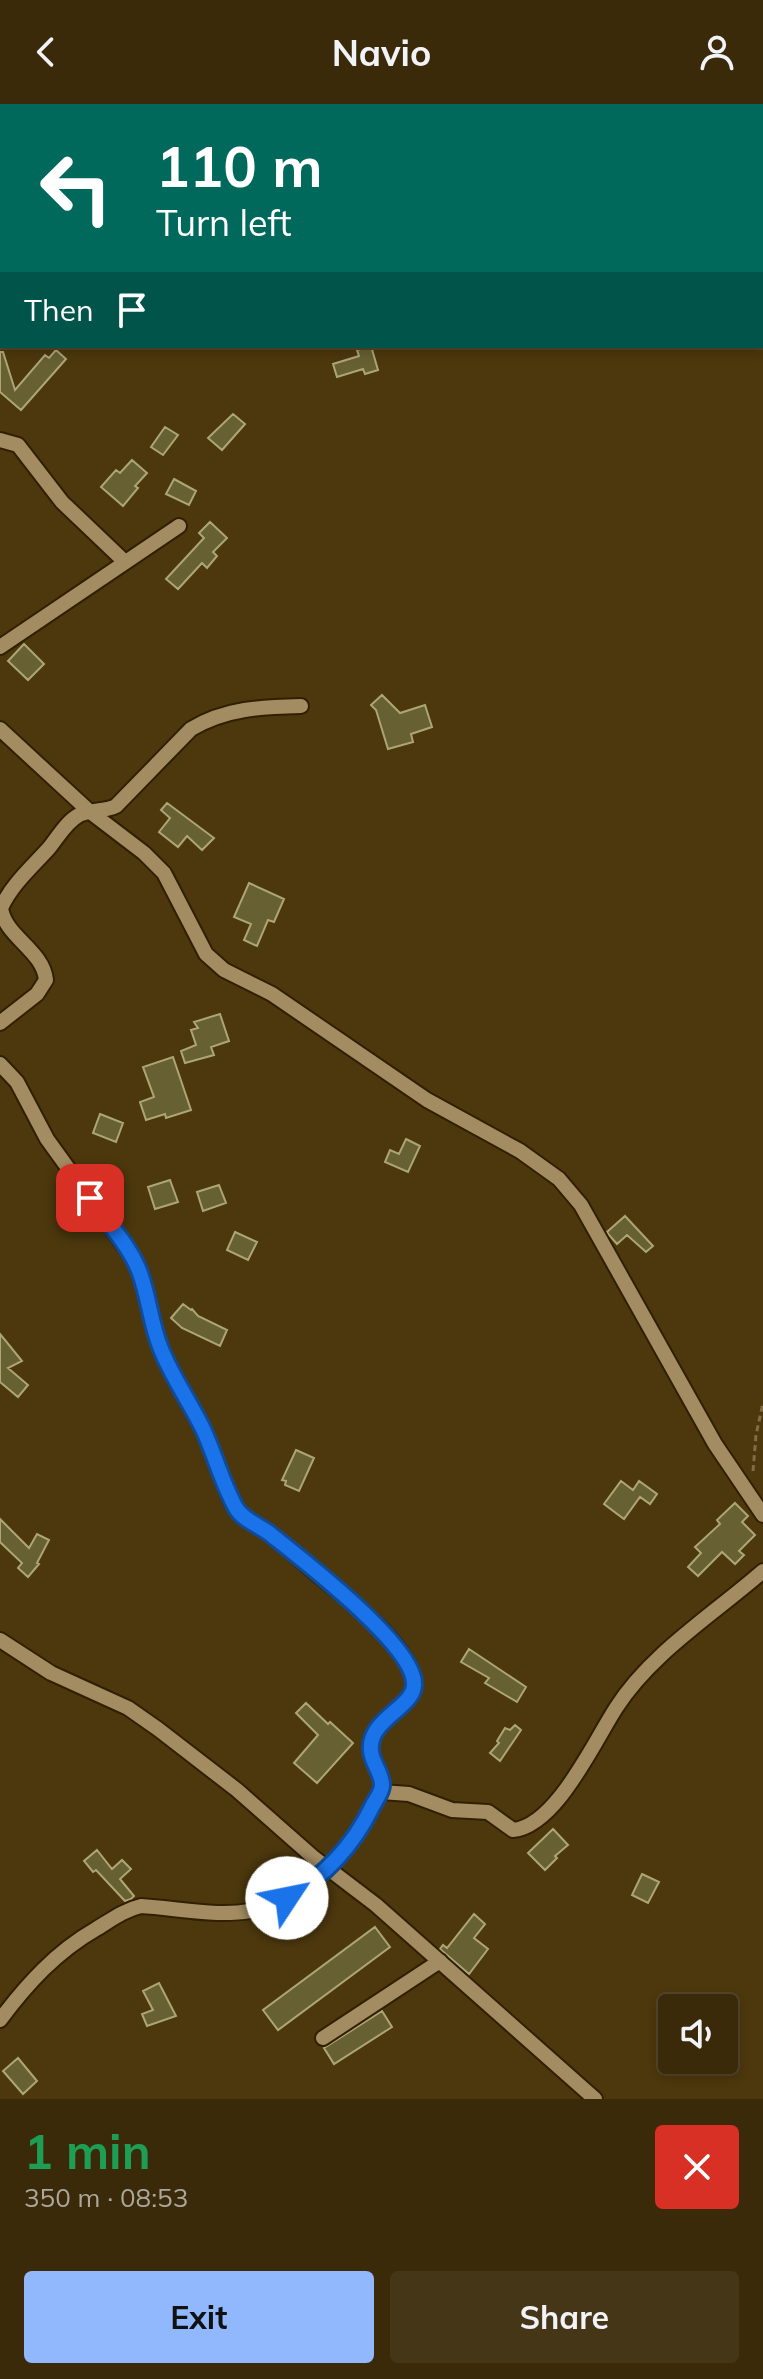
<!DOCTYPE html>
<html lang="en">
<head>
<meta charset="utf-8">
<style>
  :root { --surface:#3a2a0a; --page:#453618; --text:#f1f3f6; --muted:#aba79c; --line:#54462b; --accent:#91b8fd }
  body { margin:0; font-family:Mulish,sans-serif; background:var(--page); color:var(--text); height:100vh; display:flex; flex-direction:column; font-size:30px; white-space:nowrap }
  * { box-sizing:border-box; margin:0 }
  p { font-size:26px; color:var(--muted) }
  .icon { flex:none; width:44px; height:44px; fill:none; stroke:currentColor; stroke-width:2; stroke-linecap:round; stroke-linejoin:round }
  .map { position:relative; height:1995px; overflow:hidden }
  .panel { display:flex; flex-direction:column; background:var(--surface); flex:1 }
  .panel>* { flex:none }
  .banner { position:absolute; left:0px; top:0px; width:764px; height:244px; box-shadow:0 4px 12px #0003,0 0 0 2px var(--line); background:#00695c; color:#fff; overflow:hidden }
  .buttons { position:absolute; left:658px; top:1890px; display:grid; gap:16px }
  .buttons a { display:grid; place-items:center; width:80px; height:80px; border-radius:8px; background:var(--surface); box-shadow:0 4px 12px #0003,0 0 0 2px var(--line); font-size:40px }
  .pin { position:absolute; display:grid; place-items:center; width:68px; height:68px; color:#fff; margin:-34px; border-radius:16px; box-shadow:0 4px 12px #0006 }
  .me { position:absolute; width:88px; margin:-44px; rotate:56deg; stroke-linejoin:round; filter:drop-shadow(0 0 6px #0008) }
  .turn { display:flex; align-items:center; gap:28px; height:168px; padding:0 24px; font-size:36px }
  .turn .icon { width:104px; height:104px; stroke-width:2.5 }
  .turn b { display:block; font-size:56px; line-height:68px }
  .then { display:flex; align-items:center; height:76px; padding:0 24px; background:#0003; gap:16px; font-size:30px }
  .round { display:grid; place-items:center; flex:none; width:84px; height:84px; border-radius:8px; background:var(--page) }
  .head { display:flex; align-items:center; justify-content:space-between; height:136px; padding:0 24px }
  h1 { font-size:48px; font-weight:700; line-height:60px; color:#1e9e55 }
  .action { display:flex; gap:16px; margin-top:auto; padding:16px 24px }
  .action a { flex:1; height:92px; border-radius:8px; background:var(--accent); color:#111; font-size:32px; font-weight:700; line-height:92px; text-align:center }
  .action a+a { background:var(--page); color:var(--text) }
  header { display:flex; justify-content:space-between; align-items:center; height:104px; padding:0 24px; background:var(--surface); font-size:36px; font-weight:700 }
  .map>svg:first-child { display:block }
</style>
</head>
<body>
<header><svg class="icon" aria-label="back" viewBox="0 0 24 24"><path d="M15 5l-7 7 7 7"/></svg>Navio<svg class="icon" aria-label="person" viewBox="0 0 24 24"><circle cx="12" cy="8" r="4"/><path d="M4 21q1-7 8-7t8 7"/></svg></header>
<div class="map">
<svg width="763" height="1995" viewBox="0 0 763 1995">
  <rect width="100%" height="100%" fill="#4d380d"/>
  <path fill="#666032" stroke="#aca677" stroke-width="2" d="M371,242L378,266L365,270L363,265L337,273L333,260L359,252L357,246Z
    M56,246L66,255L21,306L0,288V248H3L15,286L45,251L49,254Z
    M233,310L245,320L222,346L208,334Z
    M165,323L178,331L163,351L151,343Z
    M132,356L147,369L135,382L138,384L123,402L101,383L116,366L120,369Z
    M174,375L196,387L189,401L166,390Z
    M210,418L227,434L213,448L217,452L207,464L202,459L178,485L166,475L204,434L199,429Z
    M24,540L44,560L28,576L8,557Z
    M382,591L400,609L425,601L432,623L411,630L413,638L388,645L376,606L371,601Z
    M167,699L214,734L202,746L187,732L178,743L159,728L170,714L161,706Z
    M249,779L284,795L274,818L268,816L257,842L244,836L251,820L234,813Z
    M220,910L229,937L211,943L214,951L185,959L181,947L196,941L191,926L198,924L194,918Z
    M173,953L191,1006L166,1014L165,1010L146,1016L140,998L154,993L143,963Z
    M100,1010L123,1019L116,1038L93,1029Z
    M406,1035L420,1042L408,1068L385,1058L390,1046L399,1050Z
    M170,1076L178,1098L155,1105L148,1083Z
    M219,1081L226,1099L203,1107L197,1088Z
    M625,1112L653,1142L646,1148L627,1131L617,1140L609,1131L607,1128Z
    M235,1128L257,1138L248,1156L227,1146Z
    M183,1200L191,1206L192,1205L198,1212L227,1226L220,1242L182,1224L171,1214Z
    M0,1230L22,1257L8,1264L28,1281L18,1293L0,1278Z
    M296,1346L314,1354L299,1387L285,1381L286,1377L282,1376Z
    M621,1377L633,1386L639,1377L657,1390L650,1400L640,1393L624,1415L604,1400Z
    M735,1399L748,1412L742,1418L755,1431L739,1447L744,1451L735,1460L722,1448L698,1472L688,1463L701,1449L695,1443L720,1420L717,1416Z
    M0,1415L29,1444L37,1430L49,1436L37,1459L39,1460L28,1473L18,1464L22,1459L0,1438Z
    M469,1545L526,1583L517,1598L485,1579L489,1574L461,1558Z
    M306,1599L328,1620L330,1618L353,1639L317,1679L294,1659L318,1631L296,1609Z
    M515,1621L521,1626L500,1657L490,1649L499,1639L497,1637L505,1624L510,1626Z
    M553,1725L568,1741L555,1752L557,1754L545,1766L528,1749Z
    M97,1746L112,1765L122,1756L131,1765L120,1775L134,1792L131,1795L125,1797L96,1766L93,1768L84,1757Z
    M642,1770L659,1778L648,1799L632,1791Z
    M474,1810L485,1820L474,1834L488,1845L469,1870L440,1845L443,1841L447,1844Z
    M375,1823L390,1843L278,1926L263,1906Z
    M159,1879L176,1912L147,1922L142,1910L153,1906L143,1887Z
    M382,1907L392,1923L334,1960L324,1944Z
    M18,1954L37,1977L23,1990L3,1967Z"/>
  <g fill="none" stroke-linecap="round" stroke-linejoin="round">
    <g stroke="#302001" stroke-width="18">
      <path id="minor" d="M0,336L18,341L62,398L125,458
        M0,543C60,503 119,462 179,422
        M0,625L89,707L144,749L164,769L206,850L224,866L272,890L427,996L520,1047L559,1075L581,1101L715,1340L763,1411
        M0,919L37,890L46,876C43,846 5,833 1,804C12,780 32,763 49,744C58,733 66,718 79,711C91,705 104,708 116,702L191,625C226,604 262,603 301,602
        M0,960L17,978L47,1035L135,1157C148,1187 149,1220 163,1250C177,1283 198,1313 212,1346C220,1364 226,1393 238,1408C245,1416 259,1421 268,1428C285,1442 301,1457 318,1471C348,1496 400,1532 413,1571C422,1598 376,1612 371,1639C368,1655 385,1668 381,1685C380,1690 376,1695 373,1701C349,1750 306,1797 250,1807C215,1813 176,1804 141,1802C124,1806 111,1816 96,1825C56,1848 27,1880 0,1916
        M0,1536L51,1569L128,1604L158,1625L237,1686L313,1753L376,1801L595,1995
        M381,1688L409,1690L452,1706L488,1708L513,1726C556,1722 594,1638 616,1604C651,1549 714,1510 763,1467
        M323,1934L440,1857"/>
    </g>
    <path stroke="#7f6d49" stroke-width="3" stroke-dasharray="6 4" stroke-linecap="butt" d="M753,1367L756,1331L763,1299"/>
    <use href="#minor" stroke="#a48c62" stroke-width="14"/>
  </g>
  <g fill="none" stroke-linecap="round" stroke-linejoin="round">
    <g stroke="#114b97" stroke-width="20">
      <path id="route" d="M90,1094C107,1118 130,1142 140,1169C149,1194 151,1221 161,1245C172,1273 190,1298 203,1325C215,1351 222,1379 236,1404C242,1415 258,1421 269,1429C300,1454 413,1540 414,1579C416,1603 367,1615 371,1647C372,1659 382,1669 382,1681C382,1689 375,1696 372,1703C353,1742 325,1772 287,1794"/>
    </g>
    <use href="#route" stroke="#1a73e8" stroke-width="14"/>
  </g>
</svg>
<div class="buttons">
<a><svg class="icon" aria-label="sound" viewBox="0 0 24 24"><path d="M4 9h4l5-4v14l-5-4H4zM17 9q2 3 0 6"/></svg></a>
</div>
<div class="pin" style="left:90px;top:1094px;background:#d93025"><svg class="icon" aria-label="arrive" viewBox="0 0 24 24"><path d="M6 21V4h12l-3 4 3 4H6"/></svg></div>
<svg class="me" style="left:287px;top:1794px" viewBox="-20 -20 40 40"><circle r="19" fill="#fff"/><path d="M0-13L10 11 0 6-10 11z" fill="#1a73e8"/></svg>
<div class="banner">
<div class="turn"><svg class="icon" aria-label="left" viewBox="0 0 24 24"><path d="M17 20v-9H6M10 6l-5 5 5 5"/></svg><div><b>110 m</b>Turn left</div></div>
<div class="then">Then<svg class="icon" aria-label="arrive" viewBox="0 0 24 24"><path d="M6 21V4h12l-3 4 3 4H6"/></svg></div>
</div>
</div>
<section class="panel">
<div class="head"><div><h1>1 min</h1><p>350 m · 08:53</p></div><a class="round" style="background:#d93025;color:#fff"><svg class="icon" aria-label="close" viewBox="0 0 24 24"><path d="M6 6l12 12M18 6L6 18"/></svg></a></div>
<div class="action"><a>Exit</a><a>Share</a></div>
</section>
</body>
</html>
